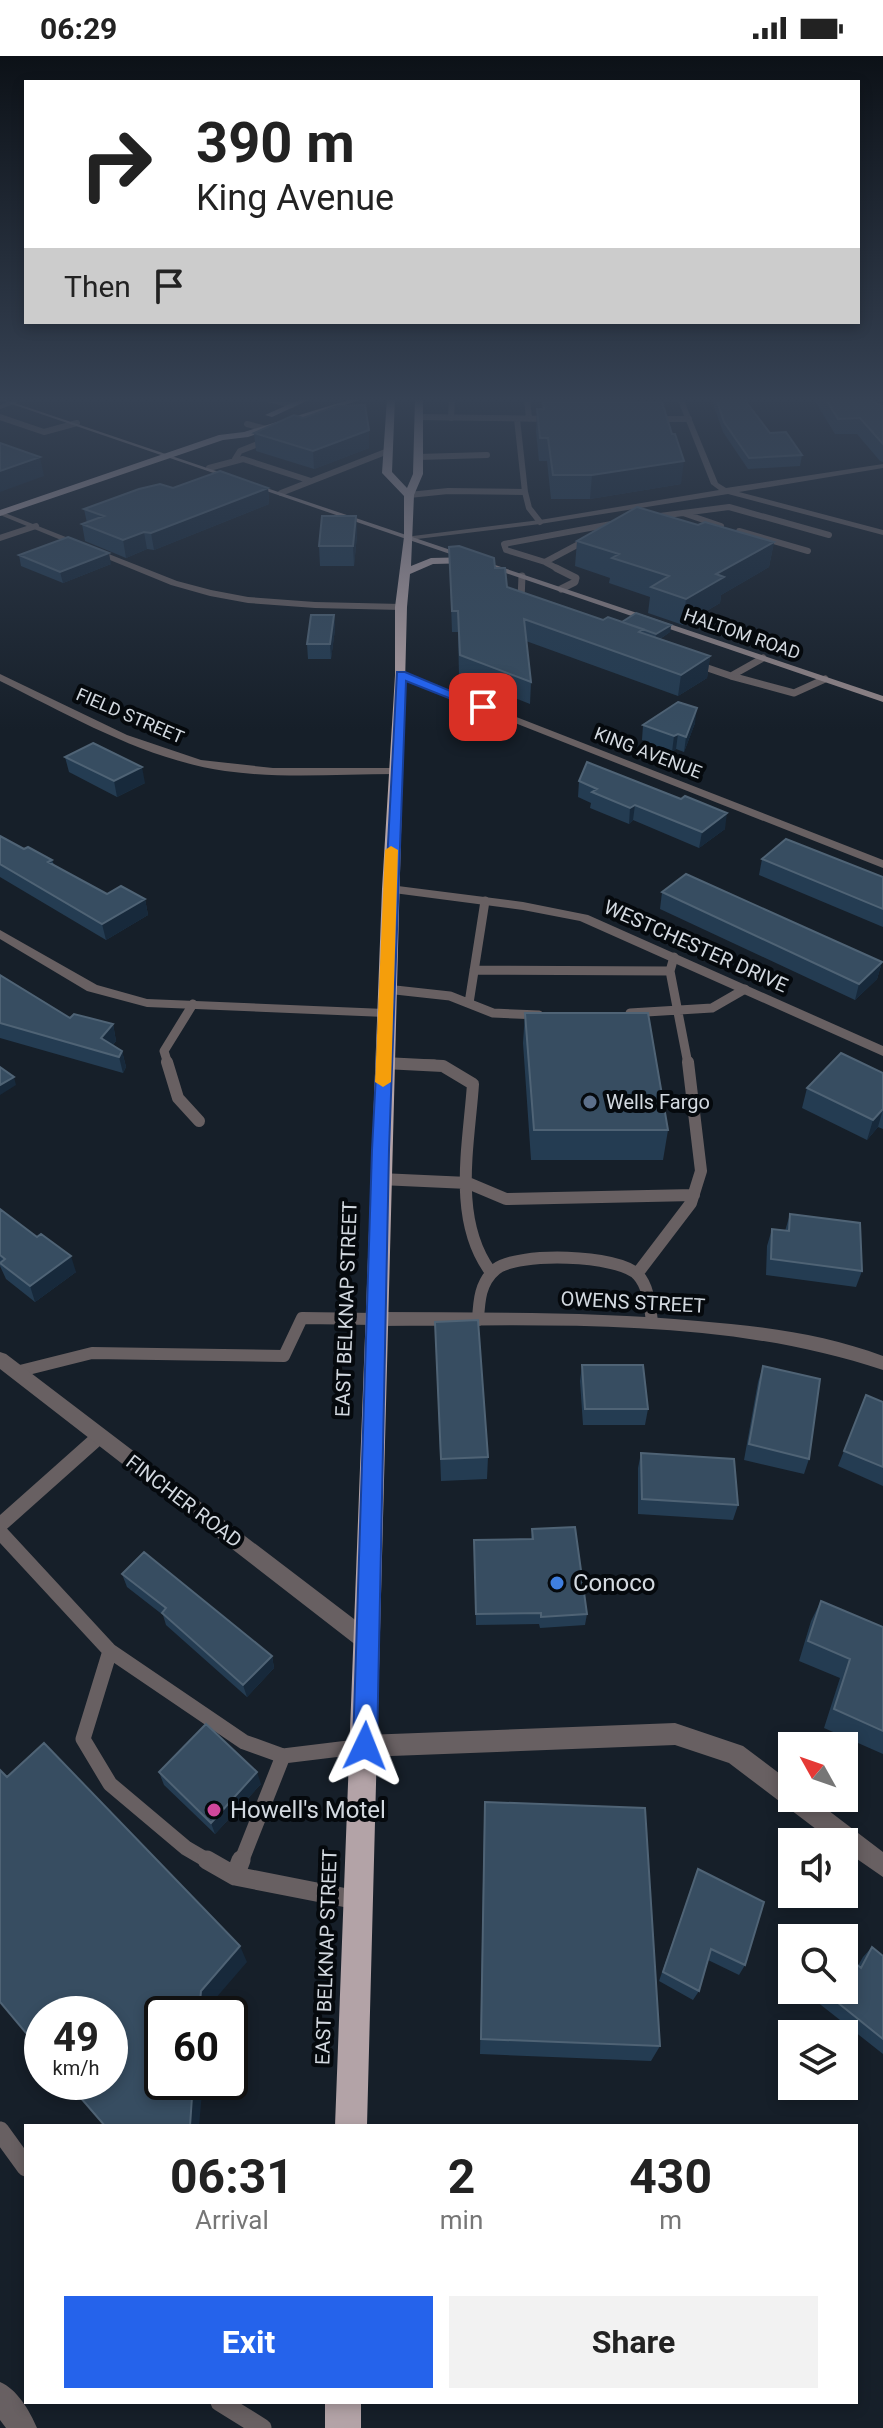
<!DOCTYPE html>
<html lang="en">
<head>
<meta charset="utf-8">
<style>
  :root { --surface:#fff; --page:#f2f2f2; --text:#222; --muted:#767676; --accent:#2563eb }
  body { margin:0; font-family:Roboto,sans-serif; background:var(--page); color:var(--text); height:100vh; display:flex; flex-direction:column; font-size:30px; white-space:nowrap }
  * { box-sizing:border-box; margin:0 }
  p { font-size:26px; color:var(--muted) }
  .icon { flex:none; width:44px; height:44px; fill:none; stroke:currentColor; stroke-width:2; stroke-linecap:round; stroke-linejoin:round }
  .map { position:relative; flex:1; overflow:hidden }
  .panel { position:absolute; left:24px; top:2068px; width:834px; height:280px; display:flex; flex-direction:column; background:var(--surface); border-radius:0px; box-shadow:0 4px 12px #0003 }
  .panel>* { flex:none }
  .hud { position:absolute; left:24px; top:24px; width:836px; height:244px; border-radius:0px; box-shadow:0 4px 12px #0003; background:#fff; color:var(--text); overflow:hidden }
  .needle { width:52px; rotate:310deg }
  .buttons { position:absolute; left:778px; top:1676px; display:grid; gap:16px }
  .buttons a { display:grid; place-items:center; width:80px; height:80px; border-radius:0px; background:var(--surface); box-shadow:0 4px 12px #0003; font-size:40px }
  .speed { position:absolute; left:24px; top:1940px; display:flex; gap:16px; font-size:40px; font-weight:700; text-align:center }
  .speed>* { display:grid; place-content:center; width:104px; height:104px; border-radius:50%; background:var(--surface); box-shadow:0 4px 12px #0003; line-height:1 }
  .speed small { font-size:20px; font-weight:400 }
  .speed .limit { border:4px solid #111; border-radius:12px; background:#fff; color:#111 }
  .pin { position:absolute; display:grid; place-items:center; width:68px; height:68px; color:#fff; margin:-34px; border-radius:16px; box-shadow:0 4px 12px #0006 }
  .me { position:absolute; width:88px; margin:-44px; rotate:2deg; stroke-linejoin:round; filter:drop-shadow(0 0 6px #0008) }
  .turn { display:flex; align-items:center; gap:28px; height:168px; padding:0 40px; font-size:36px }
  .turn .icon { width:104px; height:104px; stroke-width:2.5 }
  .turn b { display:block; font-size:56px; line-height:68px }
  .then { display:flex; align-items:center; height:76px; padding:0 40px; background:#0003; gap:16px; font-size:30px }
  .eta { display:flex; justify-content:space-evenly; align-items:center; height:136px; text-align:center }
  .eta b { font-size:48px; font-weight:700; line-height:56px }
  .primary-button { display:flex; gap:16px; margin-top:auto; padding:16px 40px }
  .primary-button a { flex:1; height:92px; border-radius:0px; background:var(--accent); color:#fff; font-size:32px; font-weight:700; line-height:92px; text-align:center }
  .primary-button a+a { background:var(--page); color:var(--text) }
  .status { display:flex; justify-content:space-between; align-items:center; height:56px; padding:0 40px; background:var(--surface); direction:ltr }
  .status svg { height:22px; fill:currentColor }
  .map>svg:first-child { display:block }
</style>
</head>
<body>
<div class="status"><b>06:29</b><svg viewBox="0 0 49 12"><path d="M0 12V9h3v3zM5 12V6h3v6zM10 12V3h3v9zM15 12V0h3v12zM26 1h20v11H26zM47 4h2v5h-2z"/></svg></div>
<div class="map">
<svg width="883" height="2372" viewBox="0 0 883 2372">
  <rect width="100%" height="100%" fill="#161f29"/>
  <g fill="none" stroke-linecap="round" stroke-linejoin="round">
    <path stroke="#686062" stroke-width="6" d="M264,342L292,349
      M527,342L529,363
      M0,361L44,376L77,367
      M419,361L552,363
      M451,362L452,342
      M654,363H689
      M247,368L274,375
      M418,401L487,399
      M235,403L240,395L268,384
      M209,412L243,403L311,425
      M525,436L529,452L540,466
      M281,437L388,395
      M409,439L448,435L525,436L517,363
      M683,457L721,470
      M652,461L729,451L829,479
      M739,475L808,495
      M0,482L36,470
      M545,506L506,494L504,488L622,466
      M560,514L545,506L592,481"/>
    <path stroke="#686062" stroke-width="7" d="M556,512L576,522L575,526L561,533
      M522,520L521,544L526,546
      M693,607L731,620L763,602
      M731,620L794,637L825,623"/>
    <path stroke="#686062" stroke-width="9" d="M674,901L670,915L688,1008
      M474,914L670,915
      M386,933L450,940L493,957L539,959
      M469,947L485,845
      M630,957L712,952L745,933
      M384,1007L434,1008
      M168,1008L164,995L193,948"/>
    <path stroke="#686062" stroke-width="12" d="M167,1006L178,1042L199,1065
      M384,1007L443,1010L473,1028C469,1088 452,1163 490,1215
      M380,1123L468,1127L506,1143L694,1139
      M637,1218L691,1147L701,1115L688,1006
      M478,1264C479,1245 480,1226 496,1213C517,1196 618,1198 638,1219C649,1231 650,1251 652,1266
      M16,1316L92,1297L284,1300L302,1262L376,1263"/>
    <path stroke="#686062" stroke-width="15" d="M0,1469L100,1380
      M0,1476L110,1595L244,1686L283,1700L365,1690
      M110,1595L83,1683L110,1728L186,1792L210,1806
      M241,1806L283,1700"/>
    <path stroke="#686062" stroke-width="19" d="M207,1804L235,1820
      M241,1804L235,1820L357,1844
      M0,2075L26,2111
      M220,2346L262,2372"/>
    <path fill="#686062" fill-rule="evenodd" d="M677,342H683L718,427L726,432L883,408V412L739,436L883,474V479L728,438L540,468L409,484L405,481L540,464L719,434L711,428Z
      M15,344L17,347L0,353V349Z
      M0,455L177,525L211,534L248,541L315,546L401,548L406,551L401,554L315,552L248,547L210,540L171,529L0,459Z
      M401,616L883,804V812L398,621V617Z
      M0,618L127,679L201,704L273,712H396L401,715L396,718C339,718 282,723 225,715C144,703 73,661 0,625Z
      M390,829L523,846L588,859L883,990V1000L580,865L523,854L386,836L384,833Z
      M0,874L97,929L147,943L385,953L392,957L385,961L147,951L87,935L0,883Z
      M376,1256C483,1257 591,1255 698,1265C761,1270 824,1278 883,1300V1314C721,1260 544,1270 376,1270L370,1268L368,1263L370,1258Z
      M0,1296L6,1298L375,1579L378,1586L375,1593L368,1596L361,1593L0,1313Z
      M675,1667L743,1690L792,1727V1742H812L883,1796V1821L844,1794V1786H833L729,1707L675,1689L365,1701L357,1698L354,1690L357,1682L365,1679Z
      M0,2326C17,2333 30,2355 37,2372H6L0,2364Z"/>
    <path fill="#928689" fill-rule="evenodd" d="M0,342L883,640V646L0,344Z"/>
    <path fill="#b3a3a7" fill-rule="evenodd" d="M303,342H313L272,361L265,359Z
      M355,342H366L248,381L223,384L0,460V454L219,379L244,376Z
      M387,342H395L392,416L407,432L413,418L415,342H423V418L414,439L411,510L431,502L473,501L478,504L473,507L433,508L410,518L407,551L367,2070H335L382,833L395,619V551L404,481V440L382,417Z
      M325,2346H361V2372H325Z"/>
  </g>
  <path fill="#243c52" d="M541,342H632V346L681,428L590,443H551L547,405H539L536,376L537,353H542Z
    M711,342H743L770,377L802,399L800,410L748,413L723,376Z
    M813,342H865L883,350V406L880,405L857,378H835Z
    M303,362L369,392L314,413L256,395L254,377Z
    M173,432H268L269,448L154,494L147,493L126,502L85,485L82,468L87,467L84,453Z
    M356,460L357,479L354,510H320L319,490Z
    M698,469L774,486L769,511L721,539L720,547L683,569L648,557L650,541L609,527L610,522L575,510L577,485Z
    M449,491L495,512L507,531L603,564L671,569L670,576L660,583L710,600L707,622L678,640L526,585L531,626L530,648L459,620L458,576H452Z
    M19,499L111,508L63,527L21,510Z
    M334,559L335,573L331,603H308L307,588Z
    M695,667L684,696L676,693L672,696L642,684L643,669Z
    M65,701L145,727L117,741L69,716Z
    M579,725L725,773L699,792L633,764L629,768L590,752L591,747L578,741Z
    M0,780L24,793L52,804L54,809L107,838L145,843L148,859L106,884L0,821Z
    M762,803L883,821V871L759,819Z
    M662,836L882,906L877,923L855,944L660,853Z
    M0,919L70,962L113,968L116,985L113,989L122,995L126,1011L123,1017L0,982Z
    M525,957L668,1074L663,1104H531L523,987Z
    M883,1017V1073L878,1071L867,1084L802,1052L807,1032Z
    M0,1153L76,1216L35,1246L6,1223L0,1210Z
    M790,1158L862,1215L856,1231L766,1219L767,1190L772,1173L785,1175Z
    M435,1266L488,1401L487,1423L441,1425Z
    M582,1309L648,1353L645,1369H583L580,1325Z
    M763,1310L809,1403L804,1418L744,1404L758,1326Z
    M866,1339L883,1346V1430L838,1410Z
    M641,1397L738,1449L733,1464L638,1458V1412Z
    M532,1473L587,1558L585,1569L540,1572L539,1568L476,1569L474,1484L531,1483Z
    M122,1518L272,1600L274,1612L247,1641L166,1569L163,1559L127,1531Z
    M821,1545L883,1571V1698L824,1672L840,1622L799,1605L811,1565Z
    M159,1716L261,1728L215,1778L164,1729Z
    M485,1746L660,1990L651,2005L480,1998L484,1767Z
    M698,1813L745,1909L739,1919L708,1904L699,1935L693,1944L659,1925Z
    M872,1891L883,1900V1998L802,1934H844L863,1901Z"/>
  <path fill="#17293b" d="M369,374V392L314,413L313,395Z
    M40,401L44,420L0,436V415Z
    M684,405L681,428L590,443L592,419Z
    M268,432L269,448L154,494L151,477Z
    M356,460L357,479L354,510L353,490Z
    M144,476L147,493L126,502L123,484Z
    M774,486L769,511L721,539L720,547L683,569L686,543L716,518Z
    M109,497L111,508L63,527L60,516Z
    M334,559L335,573L331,603L330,588Z
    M671,569L670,576L655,586L656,578Z
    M710,600L707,622L678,640L681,619Z
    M697,652L695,667L684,696L686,681Z
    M678,678L676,693L672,696L674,680Z
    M142,711L145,727L117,741L114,725Z
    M635,749L633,764L629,768L630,752Z
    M727,757L725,773L699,792L702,776Z
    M145,843L148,859L106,884L102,868Z
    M882,906L877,923L855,944L859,928Z
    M113,968L116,985L105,998L101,982Z
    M122,995L126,1011L123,1017L119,1001Z
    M14,1021L16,1029L0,1039V1029Z
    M883,1053L878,1071L867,1084L873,1064Z
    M71,1200L76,1216L35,1246L30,1230Z
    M272,1600L274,1612L247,1641L243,1629Z
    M257,1716L261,1728L215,1778L211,1767Z
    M240,1890L247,1906L209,1950L208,1958H199L201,1935Z
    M193,2026H203L199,2070H190Z"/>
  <path fill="#374d61" stroke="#4f6375" stroke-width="2" d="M716,342H743L770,377L786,376L802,399L749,402L724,366Z
    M825,342H865L883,350V388L860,362L838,363Z
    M543,346H662L672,378H675L684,405L592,419H553L548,382H540L537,353H544Z
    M365,349L369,374L313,395L254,377L294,359L303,362L337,350Z
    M0,387L40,401L0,415Z
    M220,415L268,432L151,477L144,476L123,484L82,468L104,460L84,453L139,433L160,428L173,432Z
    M637,451L698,469L705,466L774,486L716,518L724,521L686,543L651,531L669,520L612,502L619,498L577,485Z
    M322,460H356L353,490H319Z
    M68,481L109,497L60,516L19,499Z
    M459,490L494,502L495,512H505L507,531L603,564L608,561L643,573L639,576L710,600L681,619L524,563L531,626L460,599L458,555H452L449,491Z
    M636,557L671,569L656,578L622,566Z
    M311,559H334L330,588H307Z
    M678,646L697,652L686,681L678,678L674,680L643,669Z
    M93,687L142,711L114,725L65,701Z
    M587,706L681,743L685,740L727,757L702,776L635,749L630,752L592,736L597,733L579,725Z
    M0,780L24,793L28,791L52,804L48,806L107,838L121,830L145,843L102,868L0,808Z
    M786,783L883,821V853L762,803Z
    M686,818L882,906L859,928L662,836Z
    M0,919L70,962L74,958L113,968L101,982L122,995L119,1001L0,967Z
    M525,957H648L668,1074H534Z
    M841,997L883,1017V1053L873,1064L807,1032Z
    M0,1011L14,1021L0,1029Z
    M0,1153L37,1181L41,1178L71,1200L30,1230L0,1207L5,1203L0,1199Z
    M790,1158L860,1167L862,1215L771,1203L772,1173L789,1175Z
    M478,1264L488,1401L441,1403L435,1266Z
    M582,1309H643L648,1353H585Z
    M763,1310L820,1323L809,1403L749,1388Z
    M866,1339L883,1346V1411L844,1395Z
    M641,1397L734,1403L738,1449L642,1443Z
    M575,1471L587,1558L541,1561V1557L476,1558L474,1484L533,1483L532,1473Z
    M144,1496L272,1600L243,1629L162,1557L166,1552L122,1518Z
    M821,1545L883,1571V1675L834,1653L850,1603L808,1585Z
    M206,1668L257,1716L211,1767L159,1716Z
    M44,1687L240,1890L201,1935L199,1958H162V2026H193L190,2070H105L67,2026H110V1958H42V1996L0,1946V1714L7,1721Z
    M485,1746L645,1752L660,1990L481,1983Z
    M698,1813L764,1846L745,1909L711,1893L699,1935L663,1916Z
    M872,1891L883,1900V1983L822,1934H844V1898L861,1912Z"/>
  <linearGradient id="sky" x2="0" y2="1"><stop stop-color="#0c1117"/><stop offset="0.51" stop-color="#364254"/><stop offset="1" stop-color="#364254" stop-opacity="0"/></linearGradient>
  <rect width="883" height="674" fill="url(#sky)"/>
  <path fill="#2563eb" stroke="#184099" stroke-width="2" d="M397,616H405L489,651L479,654L406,625L389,1094L377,1690L374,1698L365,1702L356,1698L353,1690L372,1094Z"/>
  <path fill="#f59e0b" d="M391,790L398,794L391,1026L383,1031L375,1026L385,794Z"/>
  <circle fill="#5c6f8a" stroke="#05090d" stroke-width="3" cx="590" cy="1046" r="8"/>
  <circle fill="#3f7fe0" stroke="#05090d" stroke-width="3" cx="557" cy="1527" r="8"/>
  <circle fill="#d1479c" stroke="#05090d" stroke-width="3" cx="214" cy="1754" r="8"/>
  <g text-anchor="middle" stroke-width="8" stroke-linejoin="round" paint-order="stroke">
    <g font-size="18" fill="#d3d9e0" stroke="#05090d">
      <text transform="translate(742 578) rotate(19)" y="6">HALTOM ROAD</text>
      <text transform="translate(130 660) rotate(23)" y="6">FIELD STREET</text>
      <text transform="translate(648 697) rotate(21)" y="6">KING AVENUE</text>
    </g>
    <g font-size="20" fill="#d3d9e0" stroke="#05090d">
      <text transform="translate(696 890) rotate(24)" y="7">WESTCHESTER DRIVE</text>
      <text transform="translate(633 1246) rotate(3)" y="7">OWENS STREET</text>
      <text transform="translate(346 1253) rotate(-88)" y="7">EAST BELKNAP STREET</text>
      <text transform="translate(184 1445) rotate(37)" y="7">FINCHER ROAD</text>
      <text transform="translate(326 1901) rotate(-88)" y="7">EAST BELKNAP STREET</text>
    </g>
    <g font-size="20" fill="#d3d9e0" stroke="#05090d" text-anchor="start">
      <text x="606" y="1053">Wells Fargo</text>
    </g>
    <g font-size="24" fill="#d3d9e0" stroke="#05090d" text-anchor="start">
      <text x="573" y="1535">Conoco</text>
      <text x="230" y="1762">Howell's Motel</text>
    </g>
  </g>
</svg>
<div class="buttons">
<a><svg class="needle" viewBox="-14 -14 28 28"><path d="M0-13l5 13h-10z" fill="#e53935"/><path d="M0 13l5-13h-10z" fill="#767676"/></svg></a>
<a><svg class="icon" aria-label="sound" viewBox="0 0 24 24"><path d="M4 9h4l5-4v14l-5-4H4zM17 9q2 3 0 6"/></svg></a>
<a><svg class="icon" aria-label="search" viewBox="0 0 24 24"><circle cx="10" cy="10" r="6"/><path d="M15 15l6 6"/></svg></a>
<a><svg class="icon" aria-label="layers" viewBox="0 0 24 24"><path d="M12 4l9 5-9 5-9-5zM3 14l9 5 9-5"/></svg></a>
</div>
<div class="speed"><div>49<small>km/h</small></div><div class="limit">60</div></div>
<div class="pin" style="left:483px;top:651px;background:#d93025"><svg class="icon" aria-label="arrive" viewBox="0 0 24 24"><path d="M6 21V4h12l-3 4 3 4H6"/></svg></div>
<svg class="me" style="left:365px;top:1690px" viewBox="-20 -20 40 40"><path d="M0-17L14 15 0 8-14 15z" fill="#2563eb" stroke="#fff" stroke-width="4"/></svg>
<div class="hud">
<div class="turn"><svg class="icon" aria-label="right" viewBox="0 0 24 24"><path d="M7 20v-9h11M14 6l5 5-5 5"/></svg><div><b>390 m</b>King Avenue</div></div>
<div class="then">Then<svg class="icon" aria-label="arrive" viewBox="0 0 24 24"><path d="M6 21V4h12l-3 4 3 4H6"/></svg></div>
</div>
<section class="panel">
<div class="eta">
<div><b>06:31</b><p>Arrival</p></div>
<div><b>2</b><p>min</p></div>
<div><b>430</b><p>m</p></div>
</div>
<div class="primary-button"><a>Exit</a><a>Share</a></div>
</section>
</div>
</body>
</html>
